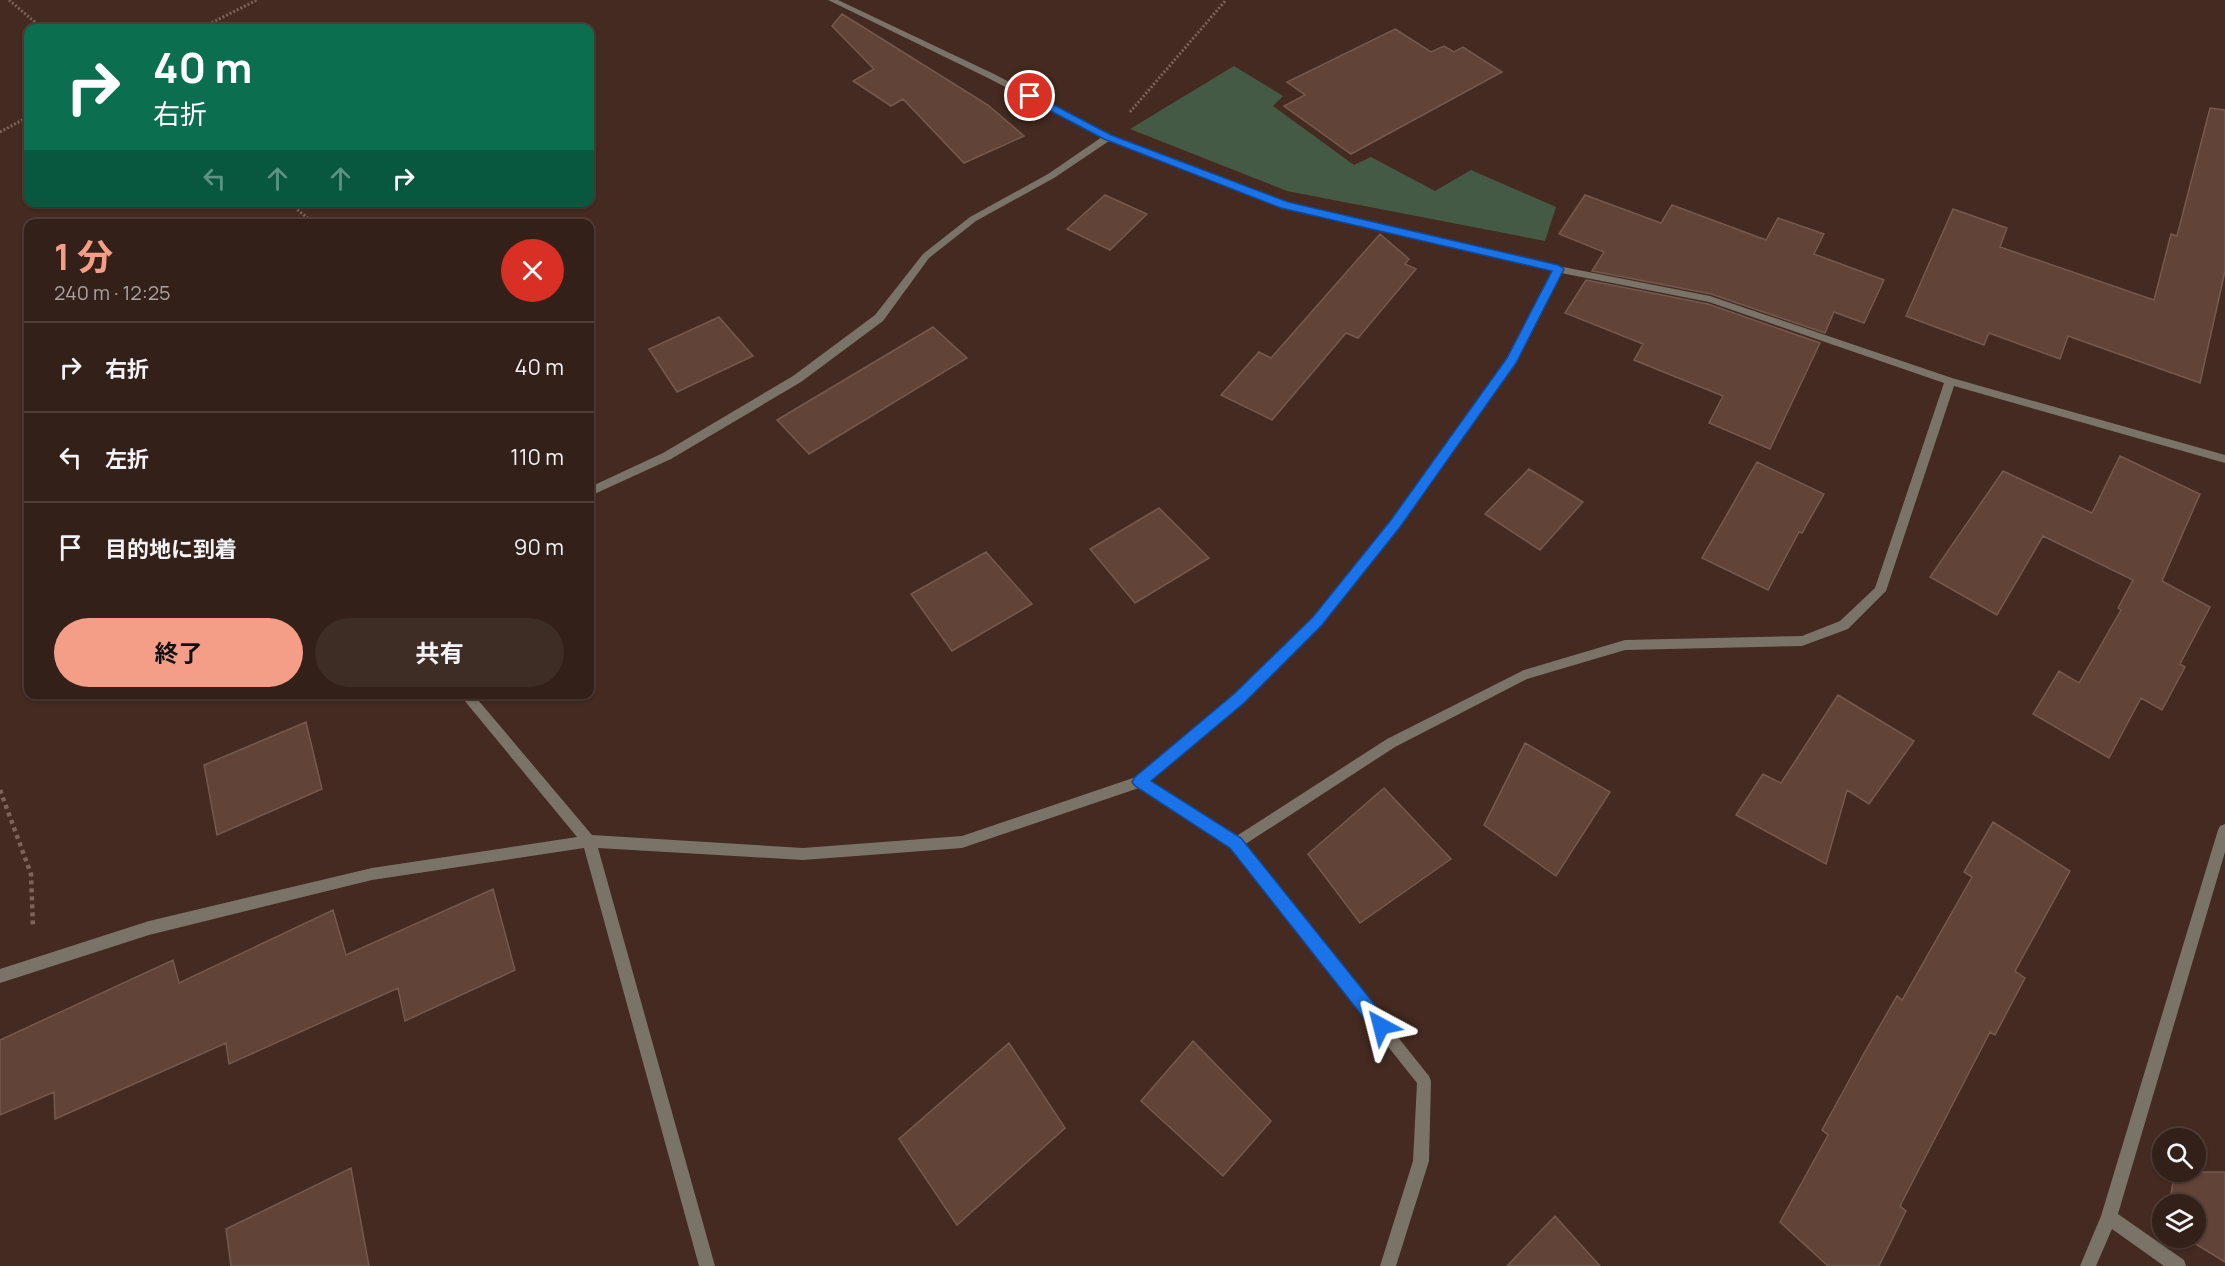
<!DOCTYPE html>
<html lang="ja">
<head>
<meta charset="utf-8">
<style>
  :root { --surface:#332018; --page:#3e2d25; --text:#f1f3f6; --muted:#a9a3a2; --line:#4e3e37; --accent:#f49e88 }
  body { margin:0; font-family:Manrope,"Noto Sans JP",sans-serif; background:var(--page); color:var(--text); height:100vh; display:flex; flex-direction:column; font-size:22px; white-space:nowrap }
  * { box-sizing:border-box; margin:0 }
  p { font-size:20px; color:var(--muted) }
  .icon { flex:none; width:33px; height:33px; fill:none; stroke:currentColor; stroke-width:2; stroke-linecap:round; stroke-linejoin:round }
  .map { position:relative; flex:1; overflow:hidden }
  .drawer { position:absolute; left:24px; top:219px; width:570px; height:480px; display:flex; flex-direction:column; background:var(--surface); border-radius:12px; box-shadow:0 2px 4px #0004,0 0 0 2px var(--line) }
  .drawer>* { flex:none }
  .guide { position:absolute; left:24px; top:24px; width:570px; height:183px; border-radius:12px; box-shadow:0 2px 4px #0004,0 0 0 2px var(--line); background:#0b6e4f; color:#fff; overflow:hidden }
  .controls { position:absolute; left:2152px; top:1128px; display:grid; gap:12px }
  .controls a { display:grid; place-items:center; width:54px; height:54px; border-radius:50%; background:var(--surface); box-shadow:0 2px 4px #0004,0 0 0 2px var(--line); font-size:30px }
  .pin { position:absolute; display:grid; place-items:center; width:51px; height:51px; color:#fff; margin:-26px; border:3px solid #fff; border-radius:50%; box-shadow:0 2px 6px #0007 }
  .me { position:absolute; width:66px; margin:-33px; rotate:322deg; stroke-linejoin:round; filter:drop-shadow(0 0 4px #0008) }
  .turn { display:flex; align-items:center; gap:21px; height:126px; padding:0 30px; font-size:27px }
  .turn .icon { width:78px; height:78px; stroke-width:2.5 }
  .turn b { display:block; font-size:42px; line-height:51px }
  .lanes { display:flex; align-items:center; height:57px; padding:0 30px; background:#0003; justify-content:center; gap:30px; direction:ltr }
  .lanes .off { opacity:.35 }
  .round { display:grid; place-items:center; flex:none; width:63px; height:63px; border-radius:32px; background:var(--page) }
  .summary { display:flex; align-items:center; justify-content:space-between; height:102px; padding:0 30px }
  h1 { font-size:36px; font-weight:700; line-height:45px; color:var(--accent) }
  .button { display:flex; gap:12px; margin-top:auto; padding:12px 30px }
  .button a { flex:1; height:69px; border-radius:36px; background:var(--accent); color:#111; font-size:24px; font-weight:700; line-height:69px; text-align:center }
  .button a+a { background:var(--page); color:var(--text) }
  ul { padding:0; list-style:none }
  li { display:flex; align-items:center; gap:18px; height:90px; padding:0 30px; border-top:2px solid var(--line) }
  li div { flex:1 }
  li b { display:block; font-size:22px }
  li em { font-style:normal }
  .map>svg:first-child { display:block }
</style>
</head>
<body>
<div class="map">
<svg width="2225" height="1266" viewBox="0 0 2225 1266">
  <rect width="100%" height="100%" fill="#442a20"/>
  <path fill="#455a45" d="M1234,66L1283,96L1273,106L1354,165L1371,157L1435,191L1471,170L1556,207L1545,241L1287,191L1130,129Z"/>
  <path fill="#624338" stroke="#76594e" stroke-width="1.5" d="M842,14L988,105L1024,136L964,163L903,99L891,106L853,81L874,69L832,26Z
    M1395,29L1431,52L1444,46L1454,52L1463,47L1502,72L1351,154L1284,106L1305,95L1287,82Z
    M2210,108L2225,110V271L2200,383L2068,336L2060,359L1989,333L1984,345L1906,316L1953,209L2007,228L2000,247L2154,300L2171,234L2177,236Z
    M1105,195L1147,214L1110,250L1067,229Z
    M1585,195L1661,223L1672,205L1766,240L1778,218L1824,234L1814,254L1884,280L1864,323L1834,312L1825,333L1711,294L1592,271L1604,252L1559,234Z
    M1380,234L1409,259L1405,264L1416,269L1358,338L1346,333L1272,420L1221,395L1259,352L1271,358Z
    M1586,280L1708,304L1820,343L1770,449L1709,423L1723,396L1634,360L1643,344L1565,313Z
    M719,317L753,356L677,392L649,349Z
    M933,327L967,358L809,454L777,420Z
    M2120,456L2200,494L2162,581L2210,607L2180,664L2185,667L2162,710L2141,698L2109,758L2033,714L2059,671L2079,683L2121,610L2118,608L2133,580L2043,536L1997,615L1930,577L2003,471L2092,513Z
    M1757,462L1824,494L1802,533L1799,532L1768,590L1702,558Z
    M1529,469L1583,502L1540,550L1485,514Z
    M1159,508L1209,558L1135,603L1090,549Z
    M986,552L1032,604L952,651L911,594Z
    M1838,695L1914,741L1869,804L1847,790L1826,864L1736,815L1763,774L1781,783Z
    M306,722L322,789L217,835L204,765Z
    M1525,743L1610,792L1556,876L1484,825Z
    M1384,788L1451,859L1360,923L1308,854Z
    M1993,822L2070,871L2015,971L2025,978L1995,1035L1990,1032L1900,1206L1906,1211L1879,1266H1828L1780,1222L1828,1135L1822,1130L1863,1055L1897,996L1902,1000L1972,877L1964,872Z
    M493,889L515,970L405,1021L398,988L229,1064L226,1043L55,1119L54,1092L0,1115V1040L173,960L179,983L333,910L346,955Z
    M1193,1041L1271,1121L1223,1176L1141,1101Z
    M1009,1043L1065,1128L957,1225L899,1139Z
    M351,1168L369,1266H231L226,1229Z
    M2175,1172H2225V1262L2186,1238H2196V1204H2169Z
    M1555,1216L1600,1266H1507Z"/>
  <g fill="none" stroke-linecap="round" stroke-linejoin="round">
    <path stroke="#7b645b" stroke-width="3" stroke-dasharray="2 2" stroke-linecap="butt" d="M9,0L42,28
      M201,28L257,0
      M1130,112L1226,0
      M0,132L28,117
      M288,202L315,224"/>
    <path stroke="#7b645b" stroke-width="4.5" stroke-dasharray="4 4" stroke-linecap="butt" d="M0,790L31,874L33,928"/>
    <path fill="#7a7367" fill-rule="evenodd" d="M828,0H838L994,74L1111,135L1287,202L1558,266L1710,296L1952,378L2225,455V463L1954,386L1886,591L1848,629L1802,646L1625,650L1527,679L1395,747L1244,845L1429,1076L1431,1081L1429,1161L1396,1266H1380L1413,1161L1417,1083L1230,848L1139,788L962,848L803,860L598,848L715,1266H699L584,848L372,880L149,935L0,983V969L149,921L372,868L577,837L459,694H473L592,835L803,848L962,836L1136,777L1235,694L1313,617L1391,520L1508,358L1552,271L1282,207L1109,141L1054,178L976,221L929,258L883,321L801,382L671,459L590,496V487L663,453L793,376L875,315L923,254L970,217L1048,174L1102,137L988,78ZM1561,273L1709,302L1944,383L1875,588L1840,621L1802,636L1625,640L1524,670L1387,739L1235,837L1150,781L1243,702L1321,625L1399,526L1516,363Z
      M2225,824V852L2118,1214L2184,1260L2186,1266H2164L2112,1229L2096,1266H2080L2101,1216L2218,830L2220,826Z"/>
  </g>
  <path fill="#1a73e8" stroke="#114b97" stroke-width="1.5" d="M1026,94H1033L1111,135L1288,202L1558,265L1564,269L1516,363L1400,527L1322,625L1244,703L1151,781L1241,838L1387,1020L1389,1026L1387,1032L1381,1035L1375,1032L1230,848L1135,786L1132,782L1135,777L1234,694L1313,617L1391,520L1507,358L1552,271L1281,208L1104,139L1026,98Z"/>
</svg>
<div class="controls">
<a><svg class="icon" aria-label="search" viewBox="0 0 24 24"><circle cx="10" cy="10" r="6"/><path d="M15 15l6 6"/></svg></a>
<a><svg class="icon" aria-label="layers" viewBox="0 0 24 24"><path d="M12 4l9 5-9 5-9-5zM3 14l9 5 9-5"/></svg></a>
</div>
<div class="pin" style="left:1030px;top:96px;background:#d93025"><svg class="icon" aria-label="arrive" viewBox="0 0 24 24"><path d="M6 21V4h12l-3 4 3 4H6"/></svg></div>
<svg class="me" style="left:1381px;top:1026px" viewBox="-20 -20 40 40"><path d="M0-17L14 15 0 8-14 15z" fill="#1a73e8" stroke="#fff" stroke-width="4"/></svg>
<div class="guide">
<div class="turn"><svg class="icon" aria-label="right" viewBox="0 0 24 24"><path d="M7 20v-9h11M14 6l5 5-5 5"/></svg><div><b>40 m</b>右折</div></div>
<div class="lanes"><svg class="icon off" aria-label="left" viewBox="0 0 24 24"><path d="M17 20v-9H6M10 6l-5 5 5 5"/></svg><svg class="icon off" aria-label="ahead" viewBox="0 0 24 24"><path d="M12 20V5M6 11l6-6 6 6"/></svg><svg class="icon off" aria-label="ahead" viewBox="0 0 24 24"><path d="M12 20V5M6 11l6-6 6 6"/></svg><svg class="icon" aria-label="right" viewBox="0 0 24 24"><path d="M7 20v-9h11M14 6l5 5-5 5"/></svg></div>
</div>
<section class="drawer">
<div class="summary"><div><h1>1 分</h1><p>240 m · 12:25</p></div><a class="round" style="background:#d93025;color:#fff"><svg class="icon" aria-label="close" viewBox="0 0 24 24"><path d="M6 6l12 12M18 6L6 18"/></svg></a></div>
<ul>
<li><svg class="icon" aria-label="right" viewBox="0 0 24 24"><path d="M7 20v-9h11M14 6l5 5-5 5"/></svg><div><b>右折</b></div><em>40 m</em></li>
<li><svg class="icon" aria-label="left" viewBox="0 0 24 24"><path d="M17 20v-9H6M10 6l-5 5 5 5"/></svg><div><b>左折</b></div><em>110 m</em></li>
<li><svg class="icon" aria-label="arrive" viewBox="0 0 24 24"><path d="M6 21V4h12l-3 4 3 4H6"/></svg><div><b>目的地に到着</b></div><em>90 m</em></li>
</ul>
<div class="button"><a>終了</a><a>共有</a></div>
</section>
</div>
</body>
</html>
